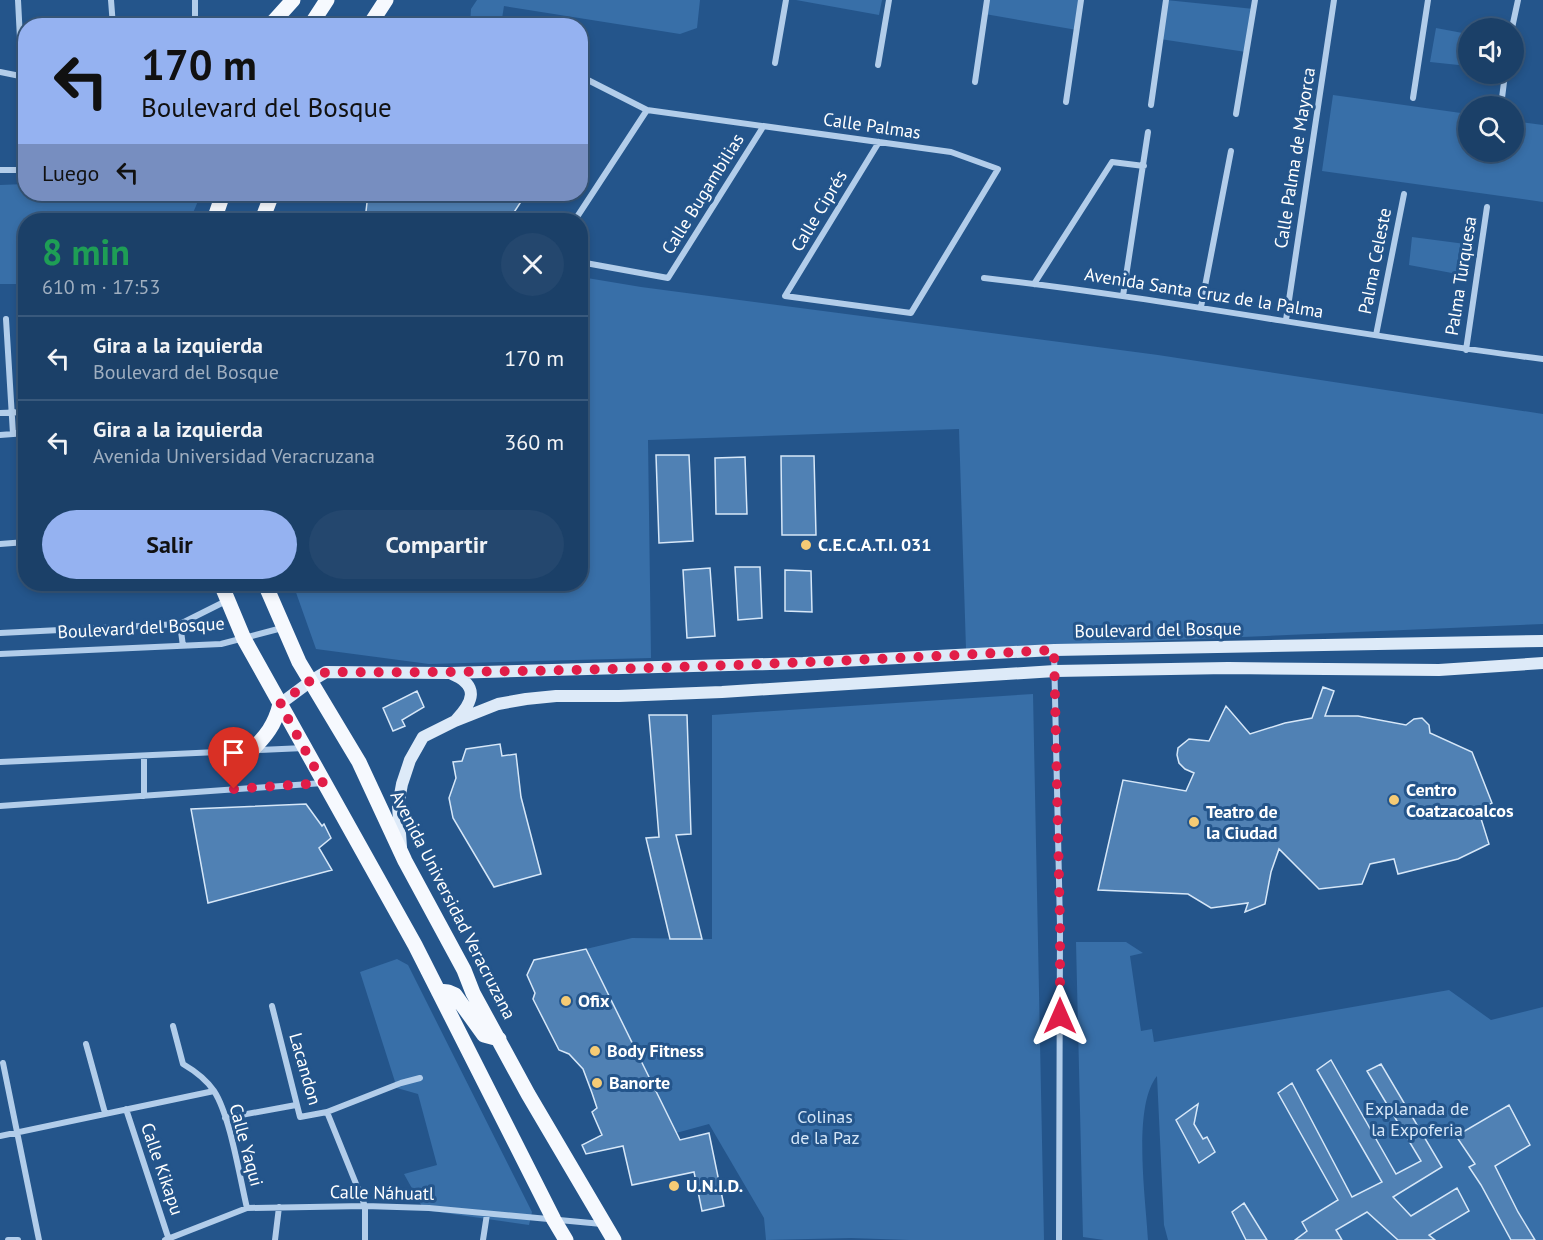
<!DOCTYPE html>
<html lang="es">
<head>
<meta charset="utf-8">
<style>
  :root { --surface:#1b4068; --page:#24476e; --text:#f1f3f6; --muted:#a0afc0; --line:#39597c; --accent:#95b2f1 }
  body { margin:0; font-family:"PT Sans",sans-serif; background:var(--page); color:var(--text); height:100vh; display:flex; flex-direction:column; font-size:22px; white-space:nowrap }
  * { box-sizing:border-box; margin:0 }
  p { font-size:20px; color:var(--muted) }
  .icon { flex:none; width:33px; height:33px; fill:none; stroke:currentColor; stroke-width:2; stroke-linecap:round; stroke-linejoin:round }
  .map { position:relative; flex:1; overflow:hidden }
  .sheet { position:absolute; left:18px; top:213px; width:570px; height:378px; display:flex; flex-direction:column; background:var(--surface); border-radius:24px; box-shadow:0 3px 9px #0003,0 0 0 2px var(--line) }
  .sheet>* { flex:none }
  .hud { position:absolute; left:18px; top:18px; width:570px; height:183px; border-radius:24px; box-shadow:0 3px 9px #0003,0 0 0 2px var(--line); background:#95b2f1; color:#111; overflow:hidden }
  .fabs { position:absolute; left:1458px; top:18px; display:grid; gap:12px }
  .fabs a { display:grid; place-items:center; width:66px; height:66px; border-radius:50%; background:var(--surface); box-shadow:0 3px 9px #0003,0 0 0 2px var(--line); font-size:30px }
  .pin { position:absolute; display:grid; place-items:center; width:51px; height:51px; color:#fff; margin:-62px -26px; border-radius:50% 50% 50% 0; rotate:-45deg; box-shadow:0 0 6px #0007 }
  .pin .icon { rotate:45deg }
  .me { position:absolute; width:66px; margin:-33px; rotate:0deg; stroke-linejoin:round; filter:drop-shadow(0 0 4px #0008) }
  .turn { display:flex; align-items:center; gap:21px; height:126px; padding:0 24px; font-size:27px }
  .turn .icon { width:78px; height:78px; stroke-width:2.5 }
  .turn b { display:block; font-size:42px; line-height:51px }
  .then { display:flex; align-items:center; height:57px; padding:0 24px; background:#0003; gap:12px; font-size:22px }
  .round { display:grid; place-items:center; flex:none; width:63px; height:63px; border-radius:32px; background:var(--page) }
  .overview { display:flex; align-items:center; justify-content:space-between; height:102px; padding:0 24px }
  h1 { font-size:36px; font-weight:800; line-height:45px; color:#1e9e55 }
  .cta { display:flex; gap:12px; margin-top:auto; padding:12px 24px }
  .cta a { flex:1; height:69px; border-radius:36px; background:var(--accent); color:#111; font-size:24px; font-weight:800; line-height:69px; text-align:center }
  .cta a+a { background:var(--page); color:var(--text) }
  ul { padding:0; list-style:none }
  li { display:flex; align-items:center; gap:18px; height:84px; padding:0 24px; border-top:2px solid var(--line) }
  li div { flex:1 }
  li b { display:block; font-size:22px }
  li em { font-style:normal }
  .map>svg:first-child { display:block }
</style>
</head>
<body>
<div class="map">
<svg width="1543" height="1240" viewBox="0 0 1543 1240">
  <rect width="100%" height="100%" fill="#24558b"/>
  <path fill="#386fa8" d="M477,0H700L697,28L680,34L504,6L501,25H470L471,9Z
    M796,0H882L879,15Z
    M987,0H1081L1077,30L985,14Z
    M1166,0L1254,9L1246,52L1160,39Z
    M1436,28L1468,34V66L1430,62Z
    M1333,95L1468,114V152H1514V121L1543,125V202L1322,171Z
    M25,184L26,194H201L190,220H26L25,284H0V185Z
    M1412,237L1473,245L1468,276L1409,265Z
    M581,277L641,287L1158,355L1543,414V624L966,649L959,429L648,440L651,658L429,664L316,649L293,584H580Z
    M1033,694L1044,1240H909L851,1238L766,1240L764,1218L709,1124L676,1133L586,949L632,938L712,939V715Z
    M1076,942H1126L1143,953L1130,956L1141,1031L1152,1029L1154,1042L1449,990L1491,1020L1543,1007V1240H1168L1164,1225L1157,1076C1132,1107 1146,1200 1148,1240H1104L1083,1237Z
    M397,959L408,965L532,1212L529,1225L424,1210L404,1174L437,1165L418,1094L397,1088L360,972Z"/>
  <path fill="#5081b4" stroke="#d6e7f8" stroke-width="1.5" d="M368,194H526L509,220H365Z
    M656,455H689L693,541L659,543Z
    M781,456H814L816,535H782Z
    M745,457L747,514H716L715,458Z
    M735,567H760L762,618L738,620Z
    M710,568L715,636L687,638L683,570Z
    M785,570L811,571L812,612L785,611Z
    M1323,687L1334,691L1325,716H1358L1406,725L1414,719L1422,718L1429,725L1430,733L1472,752L1492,803L1478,809L1489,844L1458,859L1398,874L1394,859L1370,864L1362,884L1319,889L1279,849L1271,872L1265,904L1245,912L1248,903L1211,908L1188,894L1098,890L1123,780L1186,791L1194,773L1185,769L1179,763L1177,755L1178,748L1189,739L1209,741L1226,706L1250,734L1285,723L1312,718Z
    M417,691L424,707L402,720L405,726L393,731L383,708Z
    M649,715H687L691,834L676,835L702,939H670L646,838L659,837Z
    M500,744L502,756L516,754L521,797L541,874L494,887L453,818L449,798L456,778L453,762L462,761L466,749Z
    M306,804L322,826L324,824L331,838L319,848L332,870L208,903L191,809Z
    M586,949L680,1140L709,1133L724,1206L702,1211L694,1172L632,1185L623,1146L586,1154L582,1145L602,1135L592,1112L597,1108L592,1093L583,1069L569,1054L559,1050L533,999L535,993L527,975L534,960Z
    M1331,1060L1396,1174L1421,1161L1367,1071L1381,1064L1442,1167L1393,1197L1411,1216L1457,1188L1469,1211L1429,1235L1435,1240H1398L1367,1212L1336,1230L1342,1240H1295L1307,1231L1302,1222L1338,1200L1278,1093L1292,1083L1352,1197L1382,1182L1317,1070Z
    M1198,1104L1194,1124L1203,1139L1207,1137L1215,1152L1199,1163L1176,1120Z
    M1509,1105L1530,1145L1495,1166L1518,1212L1535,1240H1511L1481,1185L1469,1167L1475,1164L1456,1136Z
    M1244,1203L1267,1240H1246L1232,1212Z"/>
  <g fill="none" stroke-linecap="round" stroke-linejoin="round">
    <path stroke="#b2cdea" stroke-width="6" d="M18,0L22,77
      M111,0L113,26
      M195,0V26
      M1512,28L1518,0
      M775,63L786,0
      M878,65L889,0
      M0,72L25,77
      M580,76L647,110L951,152L998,169L911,313L785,296L879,142
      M975,82L987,0
      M1413,98L1428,0
      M1066,102L1081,0
      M1151,105L1166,0
      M1501,106L1505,74
      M1236,114L1255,0
      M0,170H26
      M575,220L647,110
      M580,262L668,278L763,127
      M984,278C1171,299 1356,336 1543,359
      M1034,284L1112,162L1144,166
      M1123,296L1148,132
      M1201,307L1231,151
      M6,319L13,434
      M1286,320L1334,0
      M1376,335L1404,194
      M1466,350L1487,207
      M0,413L26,412
      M0,435L26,433
      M0,544L26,542
      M180,624L183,646
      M0,633L180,624L226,601
      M1054,651L1060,926L1059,1240
      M0,654L221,644L282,628
      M144,756V796
      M0,762L304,748
      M0,806L323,783
      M272,1006L300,1117L327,1112L401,1083L420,1078
      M173,1026L183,1064C195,1071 206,1079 214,1091C230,1115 240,1179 247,1208
      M86,1044L105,1113
      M3,1063L39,1240
      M126,1109L169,1240
      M327,1112L365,1206V1240
      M225,1118L296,1105
      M0,1136L214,1091
      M8,1240H18
      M165,1240L247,1208L365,1206L429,1208L602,1224
      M275,1240L279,1207
      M483,1240L487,1214"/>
    <path stroke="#ddeaf8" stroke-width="12" d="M452,674C480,686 473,702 456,720
      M280,704L311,681L326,672L449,673L803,663L1054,650L1543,641
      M401,847L398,806L402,784L410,760L423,737L455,721L498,704L526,699L556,696H619L722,692L1055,671L1228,668L1439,670L1543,663"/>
    <path stroke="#f6f9fe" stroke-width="15" d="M267,26L274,21L293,0
      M310,26L327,0
      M369,26L386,0
      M214,220L223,194
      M262,220L272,194
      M221,584L244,639L415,945L554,1220L566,1240
      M265,584L299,662L359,762L405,861L464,970L473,993L528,1094L614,1240
      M251,751C266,736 275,725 280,704
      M438,991L448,992L455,995L484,1035L499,1039"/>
  </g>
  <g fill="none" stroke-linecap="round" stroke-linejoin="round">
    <path stroke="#e11d48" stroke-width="10" stroke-dasharray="0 18" d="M234,789L323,783L280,704L310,681L326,672C569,674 812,663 1054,650L1060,926V1016"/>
  </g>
  <g fill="#f5cb75" stroke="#24558b" stroke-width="2">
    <circle cx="806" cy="545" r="6"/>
    <circle cx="1394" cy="800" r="6"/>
    <circle cx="1194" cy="822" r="6"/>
    <circle cx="566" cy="1001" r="6"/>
    <circle cx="595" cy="1051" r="6"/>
    <circle cx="597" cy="1083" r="6"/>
    <circle cx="674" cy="1186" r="6"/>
  </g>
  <g text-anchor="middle" stroke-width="6" stroke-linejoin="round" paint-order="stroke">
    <g font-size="18" fill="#fff" stroke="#24558b">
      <text transform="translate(872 126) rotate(8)" y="6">Calle Palmas</text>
      <text transform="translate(1295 158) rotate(-81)" y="6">Calle Palma de Mayorca</text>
      <text transform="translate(703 194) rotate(-58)" y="6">Calle Bugambilias</text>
      <text transform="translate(819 211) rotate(-59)" y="6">Calle Ciprés</text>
      <text transform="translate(1375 261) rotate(-79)" y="6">Palma Celeste</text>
      <text transform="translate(1461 276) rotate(-81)" y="6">Palma Turquesa</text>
      <text transform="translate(1204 293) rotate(9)" y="6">Avenida Santa Cruz de la Palma</text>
      <text transform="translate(141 628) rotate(-3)" y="6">Boulevard del Bosque</text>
      <text transform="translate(1158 630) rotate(-1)" y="6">Boulevard del Bosque</text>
      <text transform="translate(453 905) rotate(63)" y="6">Avenida Universidad Veracruzana</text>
      <text transform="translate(305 1069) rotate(74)" y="6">Lacandon</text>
      <text transform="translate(246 1145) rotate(75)" y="6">Calle Yaqui</text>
      <text transform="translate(162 1169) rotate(71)" y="6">Calle Kikapu</text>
      <text transform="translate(382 1193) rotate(1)" y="6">Calle Náhuatl</text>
    </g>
    <g font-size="18" font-weight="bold" fill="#fff" stroke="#24558b" text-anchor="start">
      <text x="818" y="551">C.E.C.A.T.I. 031</text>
      <text x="1406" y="796">Centro<tspan x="1406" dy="21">Coatzacoalcos</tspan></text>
      <text x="1206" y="818">Teatro de<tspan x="1206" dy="21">la Ciudad</tspan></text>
      <text x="578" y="1007">Ofix</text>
      <text x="607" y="1057">Body Fitness</text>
      <text x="609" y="1089">Banorte</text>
      <text x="686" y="1192">U.N.I.D.</text>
    </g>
    <g font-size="18" fill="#d6e7f8" stroke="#24558b">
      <text x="1417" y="1115">Explanada de<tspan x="1417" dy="21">la Expoferia</tspan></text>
      <text x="825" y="1123">Colinas<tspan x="825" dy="21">de la Paz</tspan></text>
    </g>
  </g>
</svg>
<div class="fabs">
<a><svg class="icon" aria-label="sound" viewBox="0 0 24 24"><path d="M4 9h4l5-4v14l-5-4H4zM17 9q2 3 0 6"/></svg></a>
<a><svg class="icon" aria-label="search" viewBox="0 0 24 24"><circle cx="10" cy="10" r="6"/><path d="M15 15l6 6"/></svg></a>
</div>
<div class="pin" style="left:234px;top:789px;background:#d93025"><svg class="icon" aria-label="arrive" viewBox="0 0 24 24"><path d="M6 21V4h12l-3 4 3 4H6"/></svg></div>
<svg class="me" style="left:1060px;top:1016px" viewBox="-20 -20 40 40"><path d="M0-17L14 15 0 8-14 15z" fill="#e11d48" stroke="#fff" stroke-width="4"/></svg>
<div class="hud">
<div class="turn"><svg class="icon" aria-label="left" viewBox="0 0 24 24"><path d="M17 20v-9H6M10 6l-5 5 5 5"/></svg><div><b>170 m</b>Boulevard del Bosque</div></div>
<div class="then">Luego<svg class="icon" aria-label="left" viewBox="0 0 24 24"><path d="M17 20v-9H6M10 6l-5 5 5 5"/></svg></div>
</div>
<section class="sheet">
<div class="overview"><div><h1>8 min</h1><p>610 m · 17:53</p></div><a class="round"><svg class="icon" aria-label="close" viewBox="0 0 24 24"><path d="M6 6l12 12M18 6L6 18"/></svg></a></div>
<ul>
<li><svg class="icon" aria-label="left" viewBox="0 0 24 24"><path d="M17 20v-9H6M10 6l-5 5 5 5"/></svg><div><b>Gira a la izquierda</b><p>Boulevard del Bosque</p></div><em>170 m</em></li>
<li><svg class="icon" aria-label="left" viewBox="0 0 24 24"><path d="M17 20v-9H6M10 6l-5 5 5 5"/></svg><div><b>Gira a la izquierda</b><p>Avenida Universidad Veracruzana</p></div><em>360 m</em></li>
</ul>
<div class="cta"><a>Salir</a><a>Compartir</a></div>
</section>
</div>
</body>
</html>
